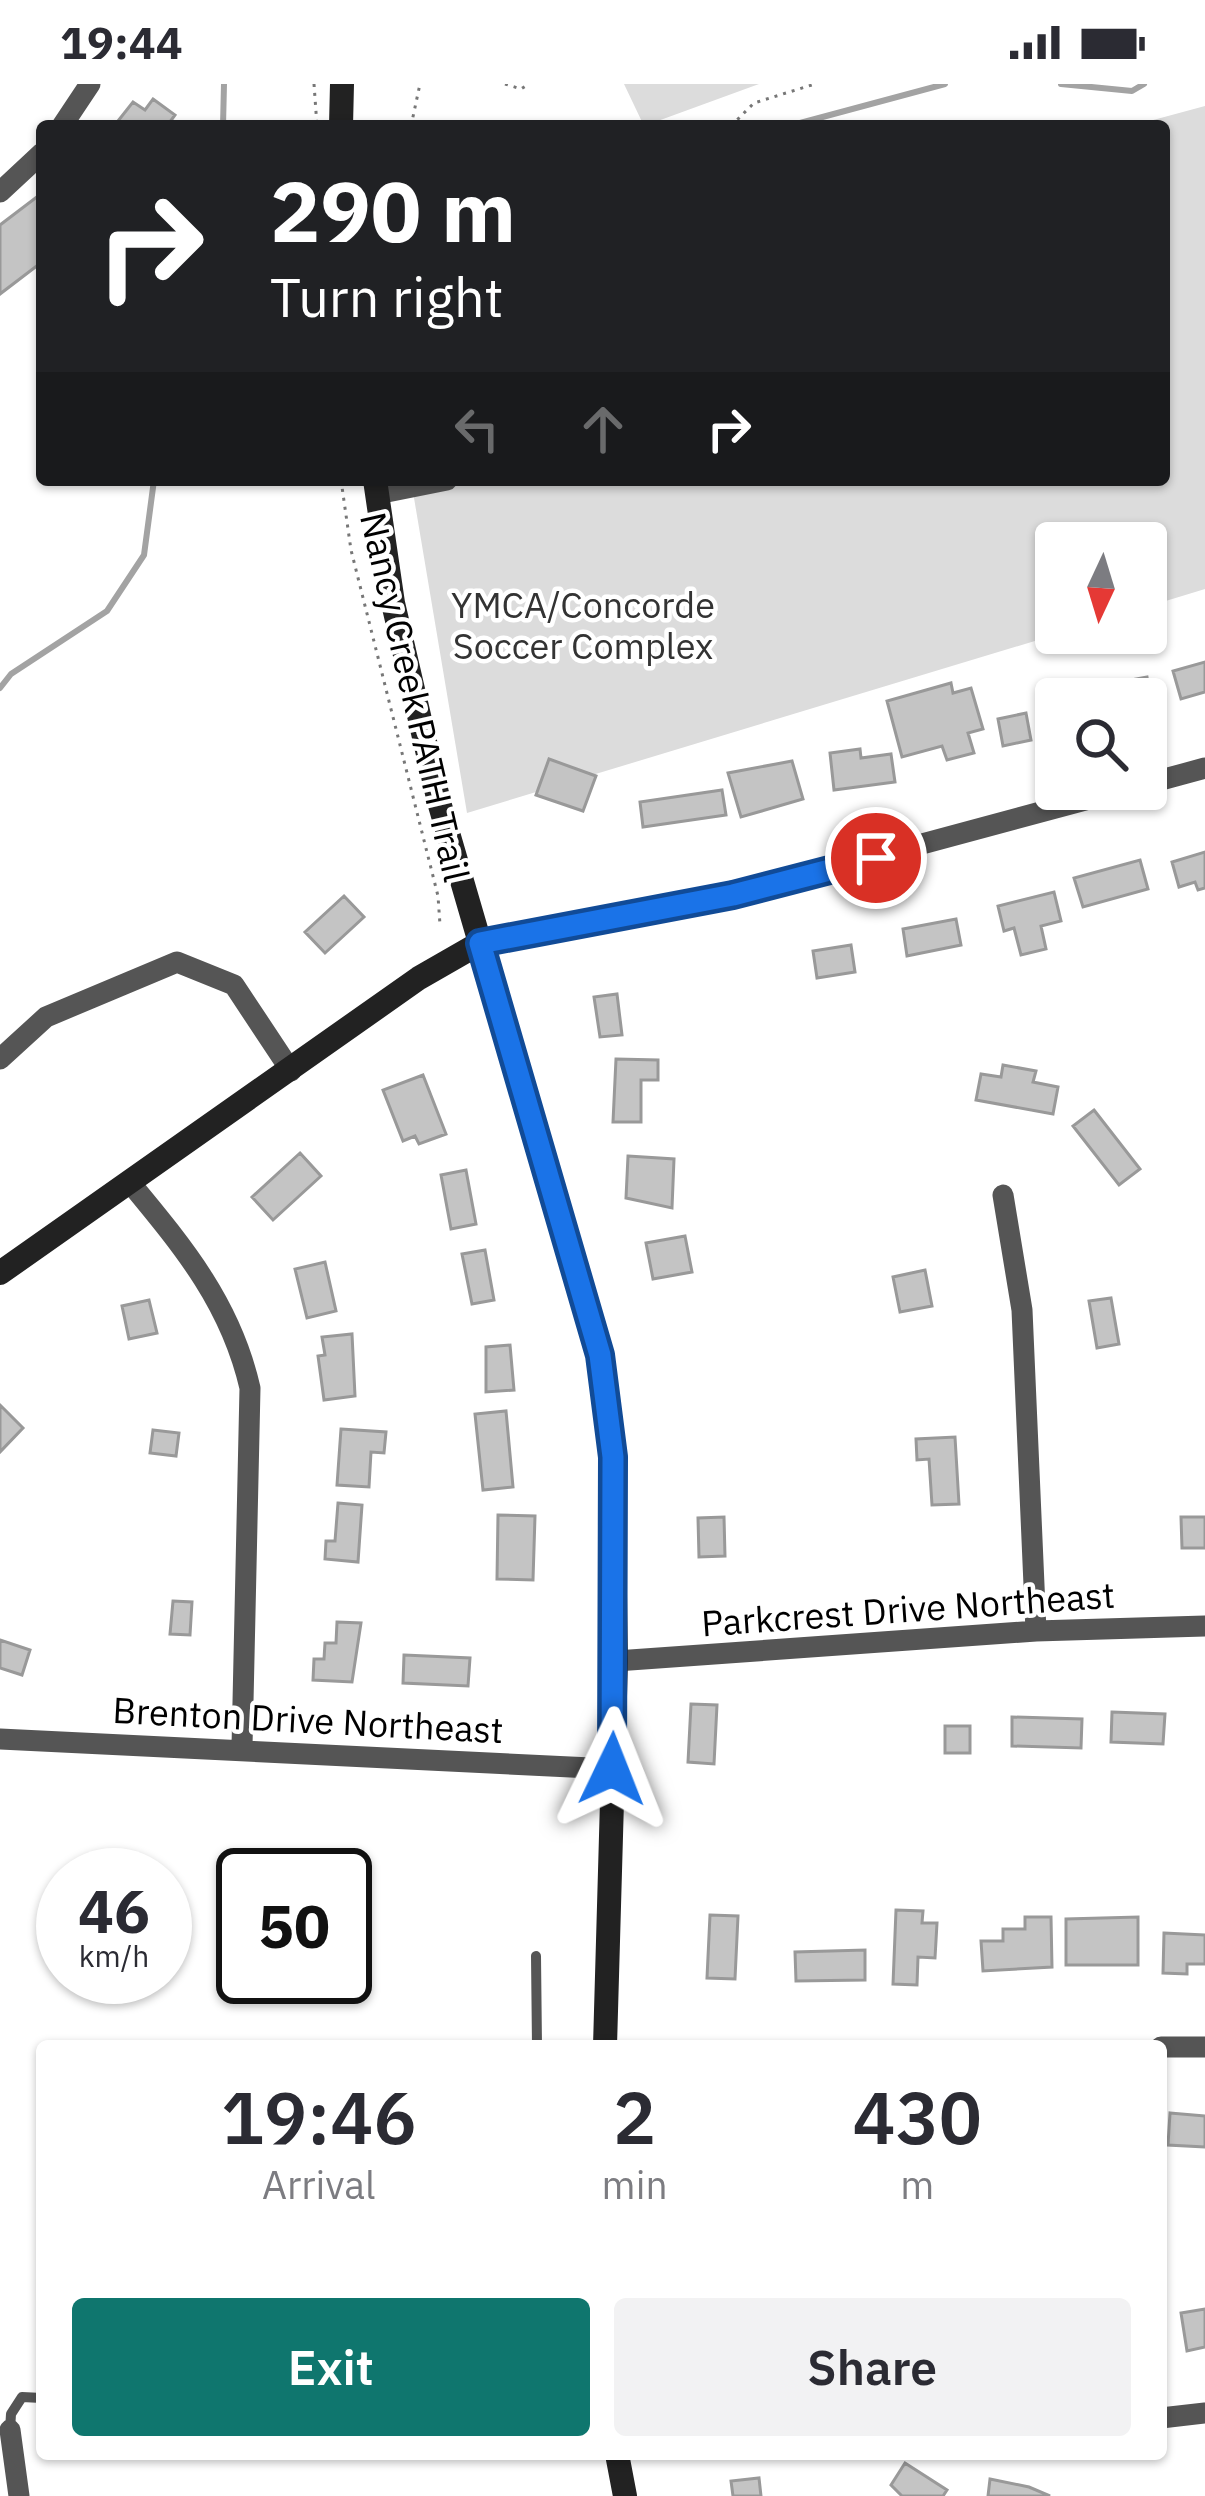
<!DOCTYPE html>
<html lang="en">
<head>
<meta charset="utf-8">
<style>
  :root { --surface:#fff; --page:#f2f2f3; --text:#2b2b33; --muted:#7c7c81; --accent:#0f766e }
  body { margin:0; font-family:"IBM Plex Sans",sans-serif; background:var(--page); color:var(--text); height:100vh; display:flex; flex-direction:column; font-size:45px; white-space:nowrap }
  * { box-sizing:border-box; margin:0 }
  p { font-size:39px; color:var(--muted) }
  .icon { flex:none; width:66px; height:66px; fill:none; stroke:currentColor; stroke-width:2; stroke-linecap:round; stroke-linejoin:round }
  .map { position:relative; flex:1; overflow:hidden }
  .details { position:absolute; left:36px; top:1956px; width:1131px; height:420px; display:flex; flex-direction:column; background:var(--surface); border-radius:12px; box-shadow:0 3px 9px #0004 }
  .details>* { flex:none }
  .top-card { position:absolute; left:36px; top:36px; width:1134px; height:366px; border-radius:12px; box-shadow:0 3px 9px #0004; background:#202124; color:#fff; overflow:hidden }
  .needle { width:78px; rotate:184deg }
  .buttons { position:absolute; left:1035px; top:438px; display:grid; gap:24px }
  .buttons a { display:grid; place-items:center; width:132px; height:132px; border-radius:12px; background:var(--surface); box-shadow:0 3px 9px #0004; font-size:60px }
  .speed { position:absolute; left:36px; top:1764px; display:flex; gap:24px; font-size:60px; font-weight:700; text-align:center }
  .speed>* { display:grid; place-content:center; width:156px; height:156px; border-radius:50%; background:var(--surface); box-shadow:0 3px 9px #0004; line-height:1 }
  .speed small { font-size:30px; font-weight:400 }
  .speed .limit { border:6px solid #111; border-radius:18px; background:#fff; color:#111 }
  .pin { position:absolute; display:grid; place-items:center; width:102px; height:102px; color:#fff; margin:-51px; border:6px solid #fff; border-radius:50%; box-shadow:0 3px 12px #0007 }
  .me { position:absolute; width:132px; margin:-66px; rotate:2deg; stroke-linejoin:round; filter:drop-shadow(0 0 9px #0008) }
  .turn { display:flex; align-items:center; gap:42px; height:252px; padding:0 36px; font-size:54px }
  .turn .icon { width:156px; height:156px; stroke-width:2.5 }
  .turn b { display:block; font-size:84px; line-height:102px }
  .lanes { display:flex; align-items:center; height:114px; padding:0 36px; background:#0003; justify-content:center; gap:60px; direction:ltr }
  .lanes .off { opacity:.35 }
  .eta { display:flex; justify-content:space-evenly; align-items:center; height:204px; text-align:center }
  .eta b { font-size:72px; font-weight:600; line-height:84px }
  .button { display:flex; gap:24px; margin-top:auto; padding:24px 36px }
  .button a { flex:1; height:138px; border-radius:12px; background:var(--accent); color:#fff; font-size:48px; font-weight:600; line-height:138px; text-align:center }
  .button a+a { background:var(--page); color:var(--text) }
  .status { display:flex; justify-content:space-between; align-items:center; height:84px; padding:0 60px; background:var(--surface); direction:ltr }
  .status svg { height:33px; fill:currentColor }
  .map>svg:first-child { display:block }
</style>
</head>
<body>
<div class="status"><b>19:44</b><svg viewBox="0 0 49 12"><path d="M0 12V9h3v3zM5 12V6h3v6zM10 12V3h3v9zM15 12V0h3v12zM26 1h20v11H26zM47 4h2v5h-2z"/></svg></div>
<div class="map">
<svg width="1205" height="2412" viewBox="0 0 1205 2412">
  <rect width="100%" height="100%" fill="#fff"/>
  <path fill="#dcdcdc" d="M624,0H759L644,42Z
    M1205,22V505L1146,523V459H1056V549H1061L467,729L411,396H1164V42H1131Z"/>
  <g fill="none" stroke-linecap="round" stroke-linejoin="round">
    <path stroke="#a3a3a3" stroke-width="6" d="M1061,0L1132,7L1144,0
      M223,42L224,0
      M789,42L945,0
      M0,604L11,590L107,527L144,471L154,396"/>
  </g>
  <path fill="#c4c4c4" stroke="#999" stroke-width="3" d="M153,15L175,31L167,42H114L133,18L145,26Z
    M42,109V178L0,210V141Z
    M1205,578V608L1181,615L1173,587Z
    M1147,593L1152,623L1146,624V615H1106L1104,601Z
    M951,599L953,609L971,604L983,645L968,649L974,669L947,676L942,662L902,673L887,617Z
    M1026,629L1031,656L1003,662L998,635Z
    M860,665L861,674L891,670L895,698L834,706L830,669Z
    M549,675L596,692L583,727L536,711Z
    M792,677L803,715L741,733L728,689Z
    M722,706L726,731L643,743L640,718Z
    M1205,768V804L1198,806L1195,798L1179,803L1172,778Z
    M1140,776L1148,805L1083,823L1074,794Z
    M1054,808L1061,837L1041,842L1046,865L1021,871L1014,844L1004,847L998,822Z
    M344,812L364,833L325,869L305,848Z
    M956,835L961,861L907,872L903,845Z
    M851,861L855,888L817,894L813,867Z
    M617,910L622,951L600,953L594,913Z
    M616,975L658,976V996H641V1038H613Z
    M1003,981L1036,987L1033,998L1058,1003L1053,1030L976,1016L981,990L1001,993Z
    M423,991L446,1050L419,1060L415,1052L403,1057L383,1006Z
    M1094,1026L1140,1085L1119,1101L1073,1042Z
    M300,1069L321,1092L273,1136L252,1113Z
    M628,1072L674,1075L672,1124L626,1114Z
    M466,1086L476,1140L451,1145L441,1091Z
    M685,1152L692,1188L653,1195L646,1159Z
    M485,1166L494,1216L472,1220L462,1170Z
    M325,1178L336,1227L307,1234L295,1185Z
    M925,1186L932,1222L900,1228L893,1193Z
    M1111,1214L1119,1260L1097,1264L1089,1217Z
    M149,1216L157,1249L129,1255L122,1222Z
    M352,1250L355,1312L324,1316L318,1272L325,1271L322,1253Z
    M510,1261L514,1306L486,1308V1263Z
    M0,1321L23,1344L0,1368Z
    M506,1327L513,1403L483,1406L475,1330Z
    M341,1345L386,1348L384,1369L371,1368L369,1403L337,1401Z
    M153,1346L179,1349L176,1372L150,1369Z
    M955,1353L959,1420L932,1421L929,1375L917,1376L916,1355Z
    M338,1419L362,1421L358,1478L325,1475L326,1457H335Z
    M498,1431L535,1432L533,1496L497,1495Z
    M724,1433L725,1472L699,1473L698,1434Z
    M1181,1433H1205V1464H1182Z
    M173,1517L192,1518L190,1551L170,1550Z
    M337,1538L361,1539L352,1598L313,1596L314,1575H324L325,1559H336Z
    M0,1556L30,1566L22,1591L0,1584Z
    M404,1571L470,1574L468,1602L403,1599Z
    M691,1620L717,1621L714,1680L688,1678Z
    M1112,1628L1165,1630L1163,1660L1111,1658Z
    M1012,1633L1082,1635L1081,1664L1012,1662Z
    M945,1642H970V1669H945Z
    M896,1826L923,1827L922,1839H937L935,1874L918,1873L917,1901L893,1900Z
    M710,1831L738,1832L735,1895L707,1894Z
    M1025,1833H1051L1052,1883L983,1887L981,1857H1003V1845H1025Z
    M1138,1833V1881H1066V1835Z
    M1164,1849L1205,1851V1880H1187V1890L1163,1889Z
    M865,1866V1896L796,1897L795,1868Z
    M1170,2029L1205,2032V2063L1168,2061Z
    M1205,2225V2263L1187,2267L1181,2229Z
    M905,2379L947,2406L943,2412H902L891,2401Z
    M759,2394L761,2412H733L731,2397Z
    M990,2395L1029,2403L1050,2412H988Z"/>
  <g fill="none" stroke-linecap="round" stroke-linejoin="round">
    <path stroke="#777" stroke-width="3" stroke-dasharray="3 6" stroke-linecap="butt" d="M314,0L317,42
      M505,0L521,5L529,0
      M411,42L420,0
      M731,42L754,19L815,0
      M341,396L351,466L438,812L440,841"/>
    <path stroke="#555" stroke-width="10" d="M536,1872L537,1962
      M10,2346L11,2330L22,2313L42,2314"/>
    <path stroke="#555" stroke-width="21" d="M62,42L90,0
      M0,108L42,69
      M377,410L447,396
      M1146,700L1205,684
      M480,859L733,811L1126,705
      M0,975L46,933L177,878L234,901L291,987
      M132,1101C185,1165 231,1221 250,1304L242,1663
      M1003,1111L1022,1226L1036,1547
      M616,1577L1036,1547L1205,1542
      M0,1655L612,1685
      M1161,1963H1205
      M1161,2334L1205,2329
      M10,2346L19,2412"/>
    <path stroke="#222" stroke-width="24" d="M341,42L342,0
      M375,396L393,519L439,718L600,1271L613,1374L616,1577L605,1962
      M0,1189L419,894L480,859
      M617,2370L625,2412"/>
  </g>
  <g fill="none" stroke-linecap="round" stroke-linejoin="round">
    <g stroke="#114b97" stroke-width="30">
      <path id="route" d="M612,1685L613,1373L600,1271L480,859L733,811L876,774"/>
    </g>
    <use href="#route" stroke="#1a73e8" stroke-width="21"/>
  </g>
  <g text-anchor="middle" stroke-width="9" stroke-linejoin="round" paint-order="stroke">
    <g font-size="36" fill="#333" stroke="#fff">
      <text x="583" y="534">YMCA/Concorde<tspan x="583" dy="41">Soccer Complex</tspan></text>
    </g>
    <g font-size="36" fill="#000" stroke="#fff">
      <text transform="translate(415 613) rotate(77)" y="13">Nancy Creek PATH Trail</text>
      <text transform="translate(908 1525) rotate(-4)" y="13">Parkcrest Drive Northeast</text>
      <text transform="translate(308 1636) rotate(3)" y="13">Brenton Drive Northeast</text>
    </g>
  </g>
</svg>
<div class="buttons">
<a><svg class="needle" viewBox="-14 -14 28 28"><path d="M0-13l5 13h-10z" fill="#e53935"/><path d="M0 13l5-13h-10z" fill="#7c7c81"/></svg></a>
<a><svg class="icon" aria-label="search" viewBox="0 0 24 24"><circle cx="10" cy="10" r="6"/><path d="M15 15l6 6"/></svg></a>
</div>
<div class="speed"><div>46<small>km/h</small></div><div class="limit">50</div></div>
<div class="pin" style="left:876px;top:774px;background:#d93025"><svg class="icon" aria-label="arrive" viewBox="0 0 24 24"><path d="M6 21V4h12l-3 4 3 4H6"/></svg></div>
<svg class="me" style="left:612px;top:1685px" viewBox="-20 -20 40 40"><path d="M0-17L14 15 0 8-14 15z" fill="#1a73e8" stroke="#fff" stroke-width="4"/></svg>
<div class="top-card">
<div class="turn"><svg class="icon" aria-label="right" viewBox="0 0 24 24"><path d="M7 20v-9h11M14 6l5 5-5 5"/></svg><div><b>290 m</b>Turn right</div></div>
<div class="lanes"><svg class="icon off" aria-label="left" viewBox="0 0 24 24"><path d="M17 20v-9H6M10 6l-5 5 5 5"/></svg><svg class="icon off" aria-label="ahead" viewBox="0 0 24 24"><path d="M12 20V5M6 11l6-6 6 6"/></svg><svg class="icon" aria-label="right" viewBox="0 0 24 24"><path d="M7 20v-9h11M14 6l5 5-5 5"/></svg></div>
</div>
<section class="details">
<div class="eta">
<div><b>19:46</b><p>Arrival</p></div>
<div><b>2</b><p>min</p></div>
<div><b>430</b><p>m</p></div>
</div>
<div class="button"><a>Exit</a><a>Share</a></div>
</section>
</div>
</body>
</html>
